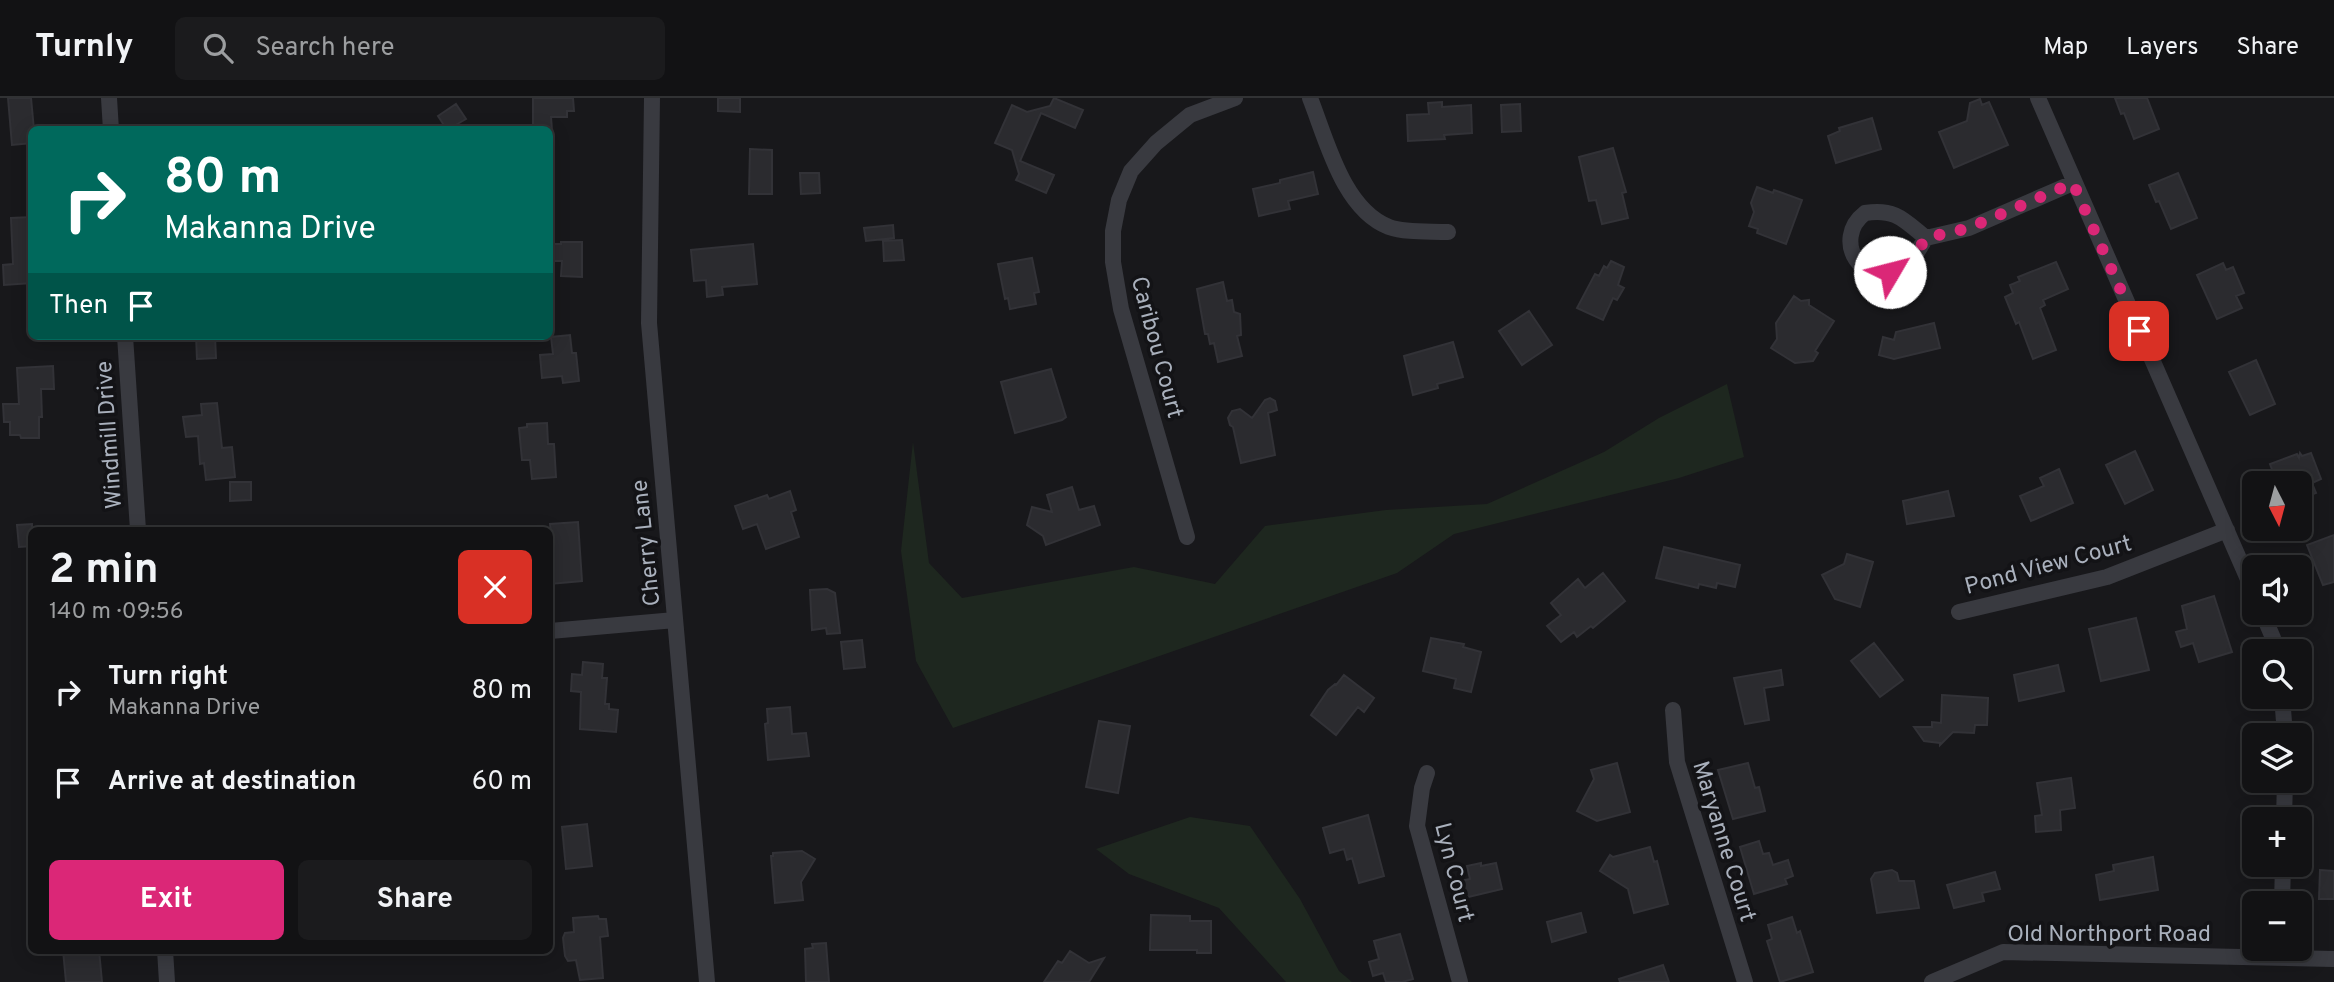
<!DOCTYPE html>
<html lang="en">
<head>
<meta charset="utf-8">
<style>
  :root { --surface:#121214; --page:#1b1b1d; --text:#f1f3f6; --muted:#9c9ea0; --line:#313234; --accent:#db2777 }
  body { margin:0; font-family:Overpass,sans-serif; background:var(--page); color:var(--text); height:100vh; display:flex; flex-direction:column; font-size:26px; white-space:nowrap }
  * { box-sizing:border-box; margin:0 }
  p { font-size:23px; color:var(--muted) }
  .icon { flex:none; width:38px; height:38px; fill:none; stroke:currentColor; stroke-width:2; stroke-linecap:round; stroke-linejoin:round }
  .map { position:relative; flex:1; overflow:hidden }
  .side { position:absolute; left:28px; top:429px; width:525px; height:427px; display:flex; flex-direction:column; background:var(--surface); border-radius:10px; box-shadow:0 4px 18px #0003,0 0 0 2px var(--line) }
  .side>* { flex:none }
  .guide { position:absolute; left:28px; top:28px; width:525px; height:214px; border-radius:10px; box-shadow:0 4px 18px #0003,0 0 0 2px var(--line); background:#00695c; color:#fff; overflow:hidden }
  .needle { width:46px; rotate:174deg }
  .controls { position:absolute; left:2242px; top:373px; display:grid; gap:14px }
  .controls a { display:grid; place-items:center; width:70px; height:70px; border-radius:10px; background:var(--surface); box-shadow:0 4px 18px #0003,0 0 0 2px var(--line); font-size:35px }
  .pin { position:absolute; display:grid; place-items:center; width:60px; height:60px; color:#fff; margin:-30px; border-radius:14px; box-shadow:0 4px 10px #0006 }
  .me { position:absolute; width:77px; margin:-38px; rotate:53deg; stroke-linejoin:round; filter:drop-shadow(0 0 5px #0008) }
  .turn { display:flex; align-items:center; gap:24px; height:147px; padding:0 21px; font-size:32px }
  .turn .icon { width:91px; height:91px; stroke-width:2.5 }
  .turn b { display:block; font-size:49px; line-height:60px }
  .then { display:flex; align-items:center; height:66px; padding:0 21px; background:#0003; gap:14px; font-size:26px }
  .round { display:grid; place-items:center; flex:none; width:74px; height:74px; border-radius:10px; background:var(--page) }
  .head { display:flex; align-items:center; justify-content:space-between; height:119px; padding:0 21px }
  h1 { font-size:42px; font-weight:700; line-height:52px }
  .cta { display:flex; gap:14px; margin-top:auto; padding:14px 21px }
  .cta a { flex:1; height:80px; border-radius:10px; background:var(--accent); color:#fff; font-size:28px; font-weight:700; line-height:80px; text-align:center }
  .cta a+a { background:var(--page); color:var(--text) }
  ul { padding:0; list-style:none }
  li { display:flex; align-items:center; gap:21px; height:91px; padding:0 21px }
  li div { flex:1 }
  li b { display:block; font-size:26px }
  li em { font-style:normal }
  header { display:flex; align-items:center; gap:42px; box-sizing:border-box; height:98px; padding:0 35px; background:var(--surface); border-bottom:2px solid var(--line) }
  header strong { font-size:33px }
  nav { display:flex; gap:38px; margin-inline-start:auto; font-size:24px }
  .search { width:490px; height:63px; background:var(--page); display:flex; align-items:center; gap:18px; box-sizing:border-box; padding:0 24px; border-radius:10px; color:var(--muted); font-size:26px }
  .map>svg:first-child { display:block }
</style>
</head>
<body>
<header>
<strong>Turnly</strong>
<div class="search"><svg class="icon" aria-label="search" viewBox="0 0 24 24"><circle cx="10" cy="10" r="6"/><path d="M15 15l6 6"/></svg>Search here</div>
<nav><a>Map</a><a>Layers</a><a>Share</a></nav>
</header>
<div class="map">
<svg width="2334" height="884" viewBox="0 0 2334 884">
  <rect width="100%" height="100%" fill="#18181b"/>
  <path fill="#1e271f" d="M1727,286L1744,359L1679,380L1454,436L1397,475L953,630L916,563L901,453L913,344L929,465L962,500L1134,469L1215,486L1265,428L1386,412L1487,406L1604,354L1659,320Z
    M1190,719L1250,728L1300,801L1339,873L1352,884H1286L1219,810L1129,776L1096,751Z"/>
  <path fill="#2b2b2f" stroke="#323237" stroke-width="2" d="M8,0H31L34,32H32V45L12,47Z
    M533,0H573L574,13H567V19H551L552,32H533Z
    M718,0H740V14L718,13Z
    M1054,0L1083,12L1075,30L1041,15L1020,63L1054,77L1046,95L1016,82L1019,76L1012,52L995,45L1012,7L1027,14L1050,8Z
    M2115,0H2147L2159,31L2134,41L2124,15L2121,16Z
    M1980,1L1982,7L1989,4L2008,47L1954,70L1939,34L1967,23L1970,5Z
    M1442,4V9L1471,7L1472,35L1444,37L1445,41L1408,43L1407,17L1429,16L1428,5Z
    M456,6L466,21L447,32L438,18Z
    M1520,6L1521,33L1502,34L1501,7Z
    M1872,20L1881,51L1836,65L1828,38L1840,33L1839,30Z
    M1613,50L1626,94L1622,95L1628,120L1602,126L1596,102L1589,103L1579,59Z
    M750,51L772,52V96H749Z
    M1313,74L1318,96L1288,103L1290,111L1259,118L1253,91L1280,85V82Z
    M800,75H819L820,95L801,96Z
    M2178,75L2197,120L2171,131L2159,103L2156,104L2149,87Z
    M1757,89L1773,95L1774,92L1802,102L1786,146L1757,135L1758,131L1749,128L1754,114L1751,105Z
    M32,119V185L4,187L3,167L13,166L11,120Z
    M893,127L894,140L866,143L864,130Z
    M902,142L904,162L884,163L883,143Z
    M561,144H582V179L561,178L562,163H550V146H561Z
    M753,146L757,186L722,189L723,197L707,199L706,182L694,183L691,152Z
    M1032,160L1039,194L1034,195L1036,206L1010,211L1008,200L1005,201L998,166Z
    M1611,163L1624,169L1618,187L1624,190L1617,202L1613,200L1603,222L1577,210L1595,176L1599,178L1604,168L1607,170Z
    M2056,164L2068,191L2043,202L2045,207L2040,210L2056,252L2033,261L2019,224L2016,226L2005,199L2013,195L2010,187L2020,183L2018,179Z
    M2223,165L2226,172L2233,169L2244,195L2236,198L2242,210L2217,221L2197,177Z
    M1223,184L1227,203L1232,202L1234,214L1240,216L1241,237L1237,238L1242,258L1218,264L1214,245L1210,246L1208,236H1205L1197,191Z
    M1794,198L1801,203L1809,202V207L1834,223L1815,253L1818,255L1813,263L1795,265L1771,250L1777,241L1776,225Z
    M1529,213L1552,247L1522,267L1499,233Z
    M1934,225L1940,250L1894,261L1879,257L1883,239L1894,242L1896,234Z
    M570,237L572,255H576L579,283L563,285L562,278L542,280L540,257L553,256L551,239Z
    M196,238H215L216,260L197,261Z
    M1453,244L1463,279L1437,286L1438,290L1413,297L1404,258Z
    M2256,262L2275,306L2250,317L2229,274Z
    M53,268L54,291H41L42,319H39V340H21L20,337H10V324H4L3,306H19L17,270Z
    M1051,271L1066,319L1062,322L1015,335L1001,284Z
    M1270,300L1275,303L1277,312L1268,315L1275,357L1241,365L1233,329L1230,327L1228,320L1232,313L1240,311L1252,320L1265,302Z
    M217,305L222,350L232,349L235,379L206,382L204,365L200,366L198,338L186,339L183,319L202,317L201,306Z
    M547,325L548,346H554L556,379L532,381L530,362H522L519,330L527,329V326Z
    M2135,353L2153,392L2125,406L2106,367Z
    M2300,355L2302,358L2311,355L2321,381L2312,385L2316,395L2300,401V385H2277L2270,366L2297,356L2299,360Z
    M2059,371L2073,405L2031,423L2020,398L2044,388L2040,380Z
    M230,384H251V402L230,403Z
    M1072,389L1079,412L1094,408L1100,427L1046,447L1043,438L1027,427L1032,409L1052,414L1047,397Z
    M790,393L796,412L791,414L799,439L766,451L757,426L743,431L735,408L767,397L769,401Z
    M1948,393L1954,418L1907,426L1903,403Z
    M578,424L582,483L550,486V447H552L550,426Z
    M32,426V448L19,449L17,427Z
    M2334,437V484L2323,487L2307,447Z
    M1664,449L1740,467L1735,489L1717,485L1716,490L1699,486L1698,490L1656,480Z
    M1847,456L1873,464L1860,509L1835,501L1822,477L1844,466Z
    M1603,475L1625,503L1593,530L1591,528L1577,539L1574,534L1561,544L1547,528L1561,517L1551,505L1578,481L1585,490Z
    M827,491L835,495L840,535L827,536L826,530L812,532L810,492Z
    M2214,498L2232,554L2199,564L2193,545L2181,549L2176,534L2187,531L2182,508Z
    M2136,520L2149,572L2101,583L2089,531Z
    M1431,540L1464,546L1463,549L1481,554L1471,594L1454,590L1456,581L1423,573Z
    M862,542L865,569L844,571L841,544Z
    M1874,545L1903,582L1880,599L1851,563Z
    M583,564L603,566L602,580H607L605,606H609V611L618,612L616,634L580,631L581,594L571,593L572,576L582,577Z
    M2058,567L2064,593L2019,603L2014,577Z
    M1781,572L1783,587L1764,590L1769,622L1745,626L1734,580Z
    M1344,577L1374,600L1364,614L1358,609L1336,637L1311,617L1328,592L1335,586L1336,587Z
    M1942,597L1988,600L1987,627H1975L1974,635L1953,634L1940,647V645L1924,643L1914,629H1932V624L1941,625Z
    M790,609L792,636L806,635L809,658L768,662L765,626L768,625L767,611Z
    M1099,623L1130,628L1118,695L1086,689Z
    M1617,665L1630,714L1597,723L1577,713L1594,681L1591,672Z
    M1748,665L1755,690L1759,689L1765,713L1733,721L1718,672Z
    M2071,680L2075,710L2060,712L2061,732L2036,734L2035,718L2042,717L2037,685Z
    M1368,717L1384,778L1359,785L1352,760L1347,762L1344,751L1330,755L1323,730Z
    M587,726L592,768L566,771L562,729Z
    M1759,743L1763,756L1769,755L1773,767L1788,762L1793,778L1785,781L1787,786L1754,796L1740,749Z
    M1650,749L1654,764L1657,763L1668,806L1634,815L1628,791L1600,773L1610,757L1613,759Z
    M802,753L815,761L801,784L803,802L775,805L771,758H773V755Z
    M2153,759L2158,792L2100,802L2096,777L2114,773L2113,767Z
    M1481,765V768L1496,765L1502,791L1464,800L1460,783L1470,781L1467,768Z
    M1892,772L1897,775L1899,783H1914L1919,810L1877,815L1871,781L1875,775Z
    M2320,772L2334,773V801H2319Z
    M1995,774L2000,791L1982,795L1984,803L1954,810L1947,787Z
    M1581,815L1586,834L1552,844L1547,824Z
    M1151,817L1190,818V823H1211V855H1197V852H1150Z
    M598,818L599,821H606L608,838L600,839L603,880L580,882L576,862L568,863L565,858L563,840L565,835L574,834L573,820Z
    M1792,819L1797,835L1800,833L1813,874L1780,884L1767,843L1772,841L1768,827Z
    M1400,836L1413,881L1402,884H1386L1383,875L1373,878L1369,864L1379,861L1374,843Z
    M826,845L829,884H806L805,851L813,850L812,846Z
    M63,852H99L102,884H66Z
    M1070,853L1089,865L1104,860L1089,884H1044L1058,863L1062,865Z
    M1663,867L1669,884H1620L1619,881Z"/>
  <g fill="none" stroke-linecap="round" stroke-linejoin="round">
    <path stroke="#393a40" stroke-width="16" d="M109,0L111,32
      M652,0L649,225L707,884
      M1310,0C1327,43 1343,111 1389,129C1406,135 1430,133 1448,134
      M2038,0L2254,495
      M1926,140C1919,150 1913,164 1902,170C1864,194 1830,142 1865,115C1895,110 1904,122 1926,140L1969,130L2073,85
      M125,238L138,432
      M1187,439L1121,211L1113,164V133L1119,102L1131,73L1156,45L1190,17L1235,0
      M1959,514L2107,479L2227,432
      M2262,514L2273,540L2275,553
      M550,533L675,522
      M2282,598L2285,637
      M1673,612L1677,664L1745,884
      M1427,675L1422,690L1417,728L1460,884
      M2284,721L2285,682
      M2282,805L2283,766
      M165,852L167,884
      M1932,884L2003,854L2334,861"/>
  </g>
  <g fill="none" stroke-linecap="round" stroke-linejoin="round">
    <path stroke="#db2777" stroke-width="12" stroke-dasharray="0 21.6" d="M1890,174C1909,169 1916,155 1926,140L1969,130L2073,85L2139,233"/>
  </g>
  <g text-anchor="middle" stroke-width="7" stroke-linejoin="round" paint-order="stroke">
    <g font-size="23" fill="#a9b0bc" stroke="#131316">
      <text transform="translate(1158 249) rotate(75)" y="8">Caribou Court</text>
      <text transform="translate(108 337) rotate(-94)" y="8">Windmill Drive</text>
      <text transform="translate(645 445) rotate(-96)" y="8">Cherry Lane</text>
      <text transform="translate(2048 466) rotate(-15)" y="8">Pond View Court</text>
      <text transform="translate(1725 743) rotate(73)" y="8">Maryanne Court</text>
      <text transform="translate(1455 774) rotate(76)" y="8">Lyn Court</text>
      <text x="2109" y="843">Old Northport Road</text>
    </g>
  </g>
</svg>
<div class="controls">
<a><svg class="needle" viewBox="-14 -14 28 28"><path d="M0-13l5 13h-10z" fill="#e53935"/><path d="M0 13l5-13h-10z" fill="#9c9ea0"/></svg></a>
<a><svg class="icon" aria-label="sound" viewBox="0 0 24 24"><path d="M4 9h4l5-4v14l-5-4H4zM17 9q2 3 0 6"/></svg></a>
<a><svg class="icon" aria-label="search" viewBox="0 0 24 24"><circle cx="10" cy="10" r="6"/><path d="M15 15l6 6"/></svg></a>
<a><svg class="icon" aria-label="layers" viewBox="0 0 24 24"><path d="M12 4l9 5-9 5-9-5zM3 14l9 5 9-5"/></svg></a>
<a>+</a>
<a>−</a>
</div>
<div class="pin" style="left:2139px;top:233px;background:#d93025"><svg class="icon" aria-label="arrive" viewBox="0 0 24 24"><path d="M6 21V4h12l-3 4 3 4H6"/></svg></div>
<svg class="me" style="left:1890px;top:174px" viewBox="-20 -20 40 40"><circle r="19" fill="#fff"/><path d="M0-13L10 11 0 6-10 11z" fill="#db2777"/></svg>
<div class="guide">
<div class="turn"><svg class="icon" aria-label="right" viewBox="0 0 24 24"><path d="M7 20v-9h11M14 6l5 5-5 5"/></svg><div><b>80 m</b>Makanna Drive</div></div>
<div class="then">Then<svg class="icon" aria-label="arrive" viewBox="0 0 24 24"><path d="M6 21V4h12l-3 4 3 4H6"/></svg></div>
</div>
<section class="side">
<div class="head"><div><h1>2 min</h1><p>140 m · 09:56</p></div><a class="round" style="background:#d93025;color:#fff"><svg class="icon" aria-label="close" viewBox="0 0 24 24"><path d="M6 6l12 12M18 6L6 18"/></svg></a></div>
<ul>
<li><svg class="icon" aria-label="right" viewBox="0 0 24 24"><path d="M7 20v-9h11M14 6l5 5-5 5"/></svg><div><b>Turn right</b><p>Makanna Drive</p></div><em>80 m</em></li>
<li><svg class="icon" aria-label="arrive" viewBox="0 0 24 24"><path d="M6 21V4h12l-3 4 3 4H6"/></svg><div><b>Arrive at destination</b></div><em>60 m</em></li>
</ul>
<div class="cta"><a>Exit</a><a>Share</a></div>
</section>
</div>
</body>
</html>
